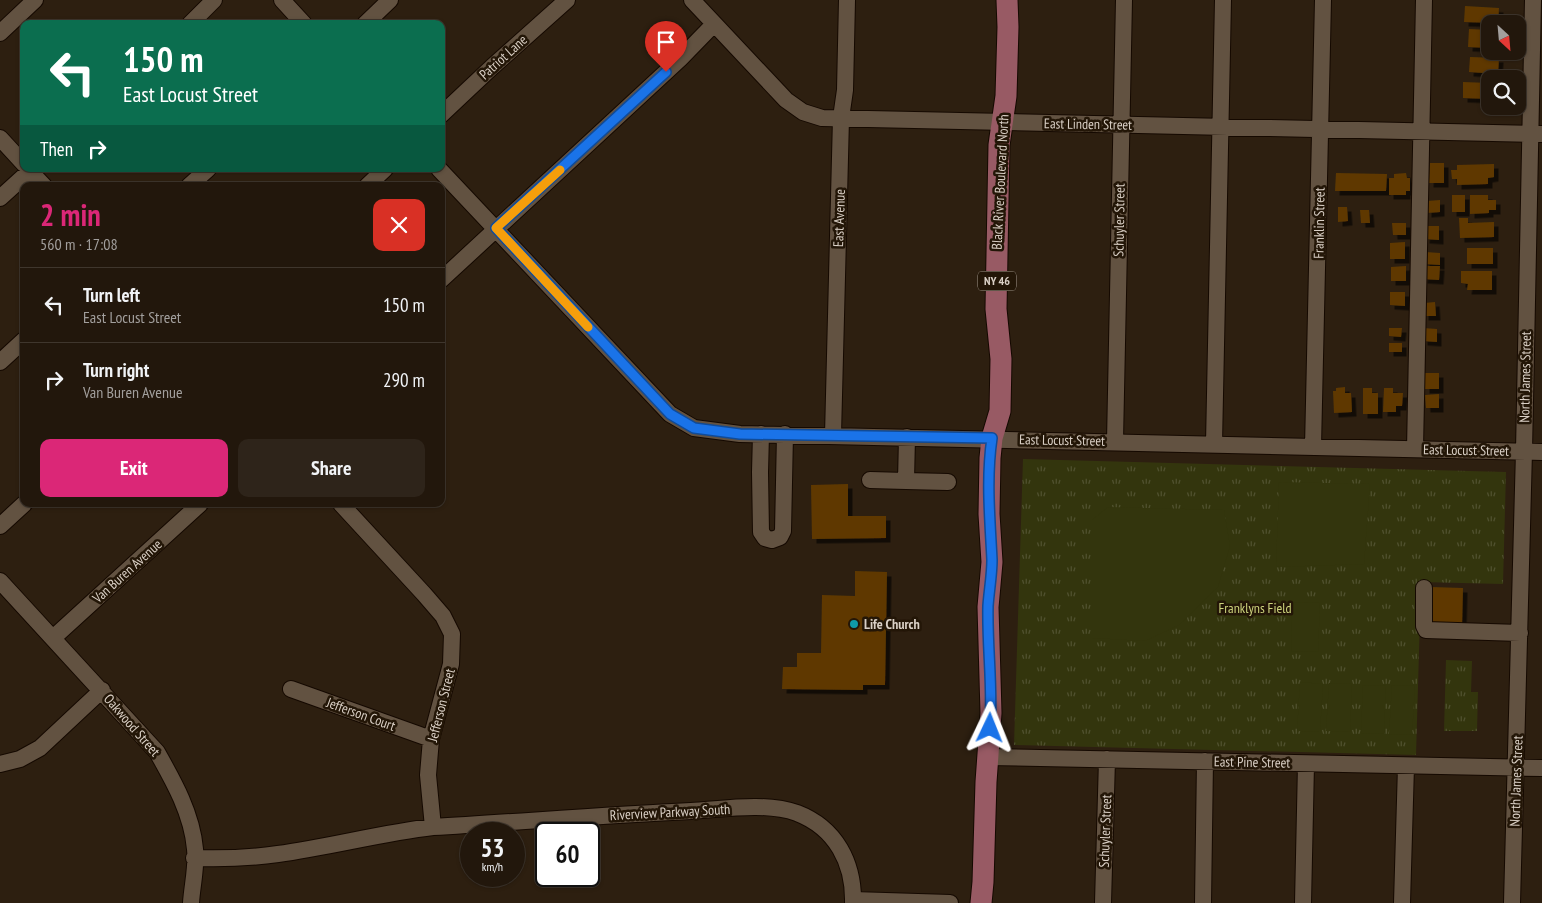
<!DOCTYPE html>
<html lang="en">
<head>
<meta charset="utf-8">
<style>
  :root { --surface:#22170c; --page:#2e241a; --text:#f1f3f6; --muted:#a29f9d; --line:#3f362d; --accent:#db2777 }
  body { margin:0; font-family:"PT Sans Narrow",sans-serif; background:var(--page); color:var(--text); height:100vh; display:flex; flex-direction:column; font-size:19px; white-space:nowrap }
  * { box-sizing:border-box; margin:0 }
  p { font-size:16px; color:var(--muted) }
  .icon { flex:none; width:28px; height:28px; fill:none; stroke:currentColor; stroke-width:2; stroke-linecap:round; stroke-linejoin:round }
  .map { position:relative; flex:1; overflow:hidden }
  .details { position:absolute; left:20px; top:182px; width:425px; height:325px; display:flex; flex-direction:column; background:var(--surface); border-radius:10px; box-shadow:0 1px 4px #0004,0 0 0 1px var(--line) }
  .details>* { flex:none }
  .hud { position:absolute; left:20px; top:20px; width:425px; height:152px; border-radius:10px; box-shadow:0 1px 4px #0004,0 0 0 1px var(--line); background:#0b6e4f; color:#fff; overflow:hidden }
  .needle { width:32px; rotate:154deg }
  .buttons { position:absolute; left:1481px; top:15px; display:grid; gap:10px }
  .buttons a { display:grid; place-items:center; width:45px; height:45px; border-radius:10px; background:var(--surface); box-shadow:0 1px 4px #0004,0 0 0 1px var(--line); font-size:25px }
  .speed { position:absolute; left:460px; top:822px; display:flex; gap:10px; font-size:25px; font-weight:700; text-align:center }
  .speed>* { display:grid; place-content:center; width:65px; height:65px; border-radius:50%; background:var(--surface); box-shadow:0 1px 4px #0004,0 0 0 1px var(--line); line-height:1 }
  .speed small { font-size:12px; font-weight:400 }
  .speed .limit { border:2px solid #111; border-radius:8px; background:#fff; color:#111 }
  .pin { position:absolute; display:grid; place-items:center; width:42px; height:42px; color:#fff; margin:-51px -21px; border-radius:50% 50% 50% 0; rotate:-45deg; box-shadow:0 0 5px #0007 }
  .pin .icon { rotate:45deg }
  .me { position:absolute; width:55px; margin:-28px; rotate:2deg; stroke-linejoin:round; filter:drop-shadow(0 0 4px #0008) }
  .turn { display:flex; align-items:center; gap:18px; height:105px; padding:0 20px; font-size:22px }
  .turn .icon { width:65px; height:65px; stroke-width:2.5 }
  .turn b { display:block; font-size:35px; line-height:42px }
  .then { display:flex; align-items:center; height:48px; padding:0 20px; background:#0003; gap:10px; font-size:19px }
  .round { display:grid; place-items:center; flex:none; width:52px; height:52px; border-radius:10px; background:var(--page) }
  .head { display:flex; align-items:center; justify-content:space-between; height:85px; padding:0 20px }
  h1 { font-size:30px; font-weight:700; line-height:38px; color:var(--accent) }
  .primary-button { display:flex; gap:10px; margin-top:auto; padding:10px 20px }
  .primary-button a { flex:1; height:58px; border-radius:10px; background:var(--accent); color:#fff; font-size:20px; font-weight:700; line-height:58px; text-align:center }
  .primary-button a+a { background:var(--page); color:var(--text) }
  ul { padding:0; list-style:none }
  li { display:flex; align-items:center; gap:15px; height:75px; padding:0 20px; border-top:1px solid var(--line) }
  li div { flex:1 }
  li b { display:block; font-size:19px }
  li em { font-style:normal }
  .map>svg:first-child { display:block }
</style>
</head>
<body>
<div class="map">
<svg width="1542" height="903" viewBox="0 0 1542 903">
  <defs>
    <pattern id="park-tufts" width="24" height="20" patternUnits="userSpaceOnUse" patternTransform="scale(1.25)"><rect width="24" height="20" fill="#33350d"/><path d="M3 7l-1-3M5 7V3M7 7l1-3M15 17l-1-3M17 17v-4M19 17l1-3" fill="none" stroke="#50512f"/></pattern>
    <filter id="shadow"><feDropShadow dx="4.5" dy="4.5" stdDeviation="0" flood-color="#0009"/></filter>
  </defs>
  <rect width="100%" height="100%" fill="#2d1f10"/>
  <path fill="url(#park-tufts)" d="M1023,459L1506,472L1503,584L1421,582L1416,755L1014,745Z
    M1446,660L1472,661L1471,692H1478L1477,731H1444Z"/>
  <path fill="#33350d" d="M1279,482L1370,484L1364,564L1276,567Z
    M1108,507L1224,510L1230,546L1218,587L1179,625L1145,641L1092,638V520Z
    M1292,602L1320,603L1318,652L1291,651Z
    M1300,682L1323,684L1320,732L1297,731Z
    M1329,683L1352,684L1350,732L1326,731Z
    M1363,685L1386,686L1384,734L1361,733Z
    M1392,685L1415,686L1412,735L1389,734Z"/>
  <path fill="#5e3904" filter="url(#shadow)" d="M1465,6L1499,8L1498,23L1464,22Z
    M1469,29L1490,30V48L1468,47Z
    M1470,57L1499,58L1498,74L1469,72Z
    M1463,82L1490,83V99L1463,98Z
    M1430,163H1444V183H1429Z
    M1494,164V177L1488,178V184L1457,185V179H1452L1451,170H1457V165Z
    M1336,173L1387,174L1386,191H1335Z
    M1406,173L1407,178H1410V191H1406V195H1389V178H1394V174Z
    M1452,195H1465V212H1452Z
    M1470,195H1488V200H1496V210H1489V213L1470,214Z
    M1440,200V212L1427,213V201Z
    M1338,207H1347L1348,221L1338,222Z
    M1360,210H1369L1370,223H1361Z
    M1459,218H1468V223L1494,222V237L1460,238Z
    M1392,223H1406V235H1393Z
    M1426,226H1439V240L1425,239Z
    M1405,242V259H1390V243Z
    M1467,248H1493V264H1467Z
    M1425,252L1440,253V265L1425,264Z
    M1406,266V281H1391V267Z
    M1424,266H1440L1439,280L1423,279Z
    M1461,271H1492V290H1467L1468,284L1461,283Z
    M1390,292H1405V306L1390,305Z
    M1435,302L1436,316H1424V303Z
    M1389,328H1402L1401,337L1389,336Z
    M1423,328L1437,329V342L1423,341Z
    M1389,343H1402V352H1389Z
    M1425,373H1439V389H1425Z
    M1345,387V393H1351L1352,412L1334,413L1333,391H1336V388Z
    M1363,388H1372V393H1378V414H1363Z
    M1384,388H1393V393H1403L1402,406H1396V412H1383Z
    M1439,394V408H1426L1425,395Z
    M848,484V516H886V538L812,539L811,485Z
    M855,571L887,572L885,685H863V690L782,689L783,667H797V653H821L822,595L855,596Z
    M1431,587L1463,588L1462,626L1429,625Z"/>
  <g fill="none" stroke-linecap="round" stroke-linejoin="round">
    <g stroke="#150900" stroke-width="18">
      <path id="minor" d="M282,0L304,24
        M692,0L786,100L803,112L822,118L1542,134
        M190,24L214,0
        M365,24L390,0
        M0,33L35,0
        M441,115L492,67L567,0
        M0,138L24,164
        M28,169L44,186
        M439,169L670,414L694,428L740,434L1542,452
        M189,186L208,169
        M367,186L385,169
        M0,198L32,169
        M441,280L680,59L714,24
        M0,362L24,340
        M761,434L760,472L761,532L765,538L772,540L780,537L783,531L785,434
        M833,435L841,118L845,90L847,0
        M907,437L906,481L948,482
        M1115,441L1124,0
        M1214,444L1223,0
        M1313,447L1323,0
        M1415,449L1424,0
        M870,480L906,481
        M341,504L424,594L443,616L452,634L451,664L431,739L428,775L433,827
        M0,526L24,504
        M0,581L157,752C174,782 192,814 195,849C197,866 192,886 191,903
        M1424,588V626L1426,630L1520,633
        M53,638L200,504
        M291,689L431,739
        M988,757L1542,768
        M0,764L20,759L40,748L102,690
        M194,858C223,859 250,858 278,854C330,847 381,833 433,827C519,822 605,815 691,811C724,809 766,802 797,813C836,828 854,863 853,903
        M853,900L950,903
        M1103,903L1107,759
        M1203,903L1205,761
        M1303,903L1306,764
        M1402,903L1406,766
        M1512,903L1524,451L1533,0"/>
    </g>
    <g stroke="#150900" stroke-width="23">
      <path id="major" d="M981,903L983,882L986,782L991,713L988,607L992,562L989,514L990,458L992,438L1000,411L1001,359L996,309L999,145L1006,96L1008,27L1007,0"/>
    </g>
    <use href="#minor" stroke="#625241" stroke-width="16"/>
    <use href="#major" stroke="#985a64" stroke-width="21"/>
  </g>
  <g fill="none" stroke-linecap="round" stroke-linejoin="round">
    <g stroke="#114b97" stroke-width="12">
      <path id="route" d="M666,72L496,228L670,414L694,428L740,434L992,438C986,479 990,519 992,560C992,575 989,591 988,606C987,647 993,687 990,728"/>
    </g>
    <use href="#route" stroke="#1a73e8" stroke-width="9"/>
    <path stroke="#f59e0b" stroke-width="9" d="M560,170L496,228L588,327"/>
  </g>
  <circle fill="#0f9aa8" stroke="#231607" stroke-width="2" cx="854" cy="624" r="5"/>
  <g text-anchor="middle" stroke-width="5" stroke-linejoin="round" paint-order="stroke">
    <rect fill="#231607" stroke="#a3988d" stroke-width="1" x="978" y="271.5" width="38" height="19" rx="4"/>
    <g font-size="12" font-weight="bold" fill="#dad0c6">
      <text x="997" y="285">NY 46</text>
    </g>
    <g font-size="14" fill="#dad0c6" stroke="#231607">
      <text transform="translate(503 57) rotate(-42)" y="5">Patriot Lane</text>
      <text transform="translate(1088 124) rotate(1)" y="5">East Linden Street</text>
      <text transform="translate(1000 182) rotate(-87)" y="5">Black River Boulevard North</text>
      <text transform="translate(839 218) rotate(-88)" y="5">East Avenue</text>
      <text transform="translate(1119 220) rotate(-89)" y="5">Schuyler Street</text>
      <text transform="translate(1319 223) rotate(-89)" y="5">Franklin Street</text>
      <text transform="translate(1525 377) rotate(-89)" y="5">North James Street</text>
      <text transform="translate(1062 440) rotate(1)" y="5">East Locust Street</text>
      <text transform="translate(1466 450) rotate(1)" y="5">East Locust Street</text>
      <text transform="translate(127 571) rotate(-42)" y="5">Van Buren Avenue</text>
      <text transform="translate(441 705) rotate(-76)" y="5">Jefferson Street</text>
      <text transform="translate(361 714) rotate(20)" y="5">Jefferson Court</text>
      <text transform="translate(132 725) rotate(49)" y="5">Oakwood Street</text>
      <text transform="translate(1252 762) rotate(1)" y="5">East Pine Street</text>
      <text transform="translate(1516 781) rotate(-88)" y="5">North James Street</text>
      <text transform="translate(670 812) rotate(-3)" y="5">Riverview Parkway South</text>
      <text transform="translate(1105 831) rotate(-88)" y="5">Schuyler Street</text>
    </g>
    <g font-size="14" fill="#cdd37d" stroke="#231607">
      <text x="1255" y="613">Franklyns Field</text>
    </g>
    <g font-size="14" font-weight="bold" fill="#dad0c6" stroke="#231607" text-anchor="start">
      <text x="864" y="629">Life Church</text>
    </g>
  </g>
</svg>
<div class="buttons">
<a><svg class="needle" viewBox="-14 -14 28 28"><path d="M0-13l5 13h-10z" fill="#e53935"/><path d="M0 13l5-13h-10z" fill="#a29f9d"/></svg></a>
<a><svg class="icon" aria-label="search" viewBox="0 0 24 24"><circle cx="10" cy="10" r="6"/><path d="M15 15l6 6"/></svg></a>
</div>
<div class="speed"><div>53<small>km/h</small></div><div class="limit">60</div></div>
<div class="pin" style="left:666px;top:72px;background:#d93025"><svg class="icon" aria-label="arrive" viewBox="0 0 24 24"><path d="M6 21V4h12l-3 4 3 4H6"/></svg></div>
<svg class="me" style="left:990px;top:728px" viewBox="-20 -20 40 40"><path d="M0-17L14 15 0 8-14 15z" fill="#1a73e8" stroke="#fff" stroke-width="4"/></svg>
<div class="hud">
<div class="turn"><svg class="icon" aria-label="left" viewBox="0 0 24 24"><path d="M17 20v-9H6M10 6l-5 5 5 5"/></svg><div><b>150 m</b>East Locust Street</div></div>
<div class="then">Then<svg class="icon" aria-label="right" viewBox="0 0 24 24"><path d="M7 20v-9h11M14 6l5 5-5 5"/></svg></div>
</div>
<section class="details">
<div class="head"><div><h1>2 min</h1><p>560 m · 17:08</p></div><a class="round" style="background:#d93025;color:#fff"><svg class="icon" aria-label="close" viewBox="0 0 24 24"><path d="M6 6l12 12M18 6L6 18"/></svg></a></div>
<ul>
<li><svg class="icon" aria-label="left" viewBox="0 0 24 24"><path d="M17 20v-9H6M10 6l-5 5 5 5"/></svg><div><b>Turn left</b><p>East Locust Street</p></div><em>150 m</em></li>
<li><svg class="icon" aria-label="right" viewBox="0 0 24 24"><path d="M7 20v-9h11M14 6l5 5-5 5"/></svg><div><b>Turn right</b><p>Van Buren Avenue</p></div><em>290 m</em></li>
</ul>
<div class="primary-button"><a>Exit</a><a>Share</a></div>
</section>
</div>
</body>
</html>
